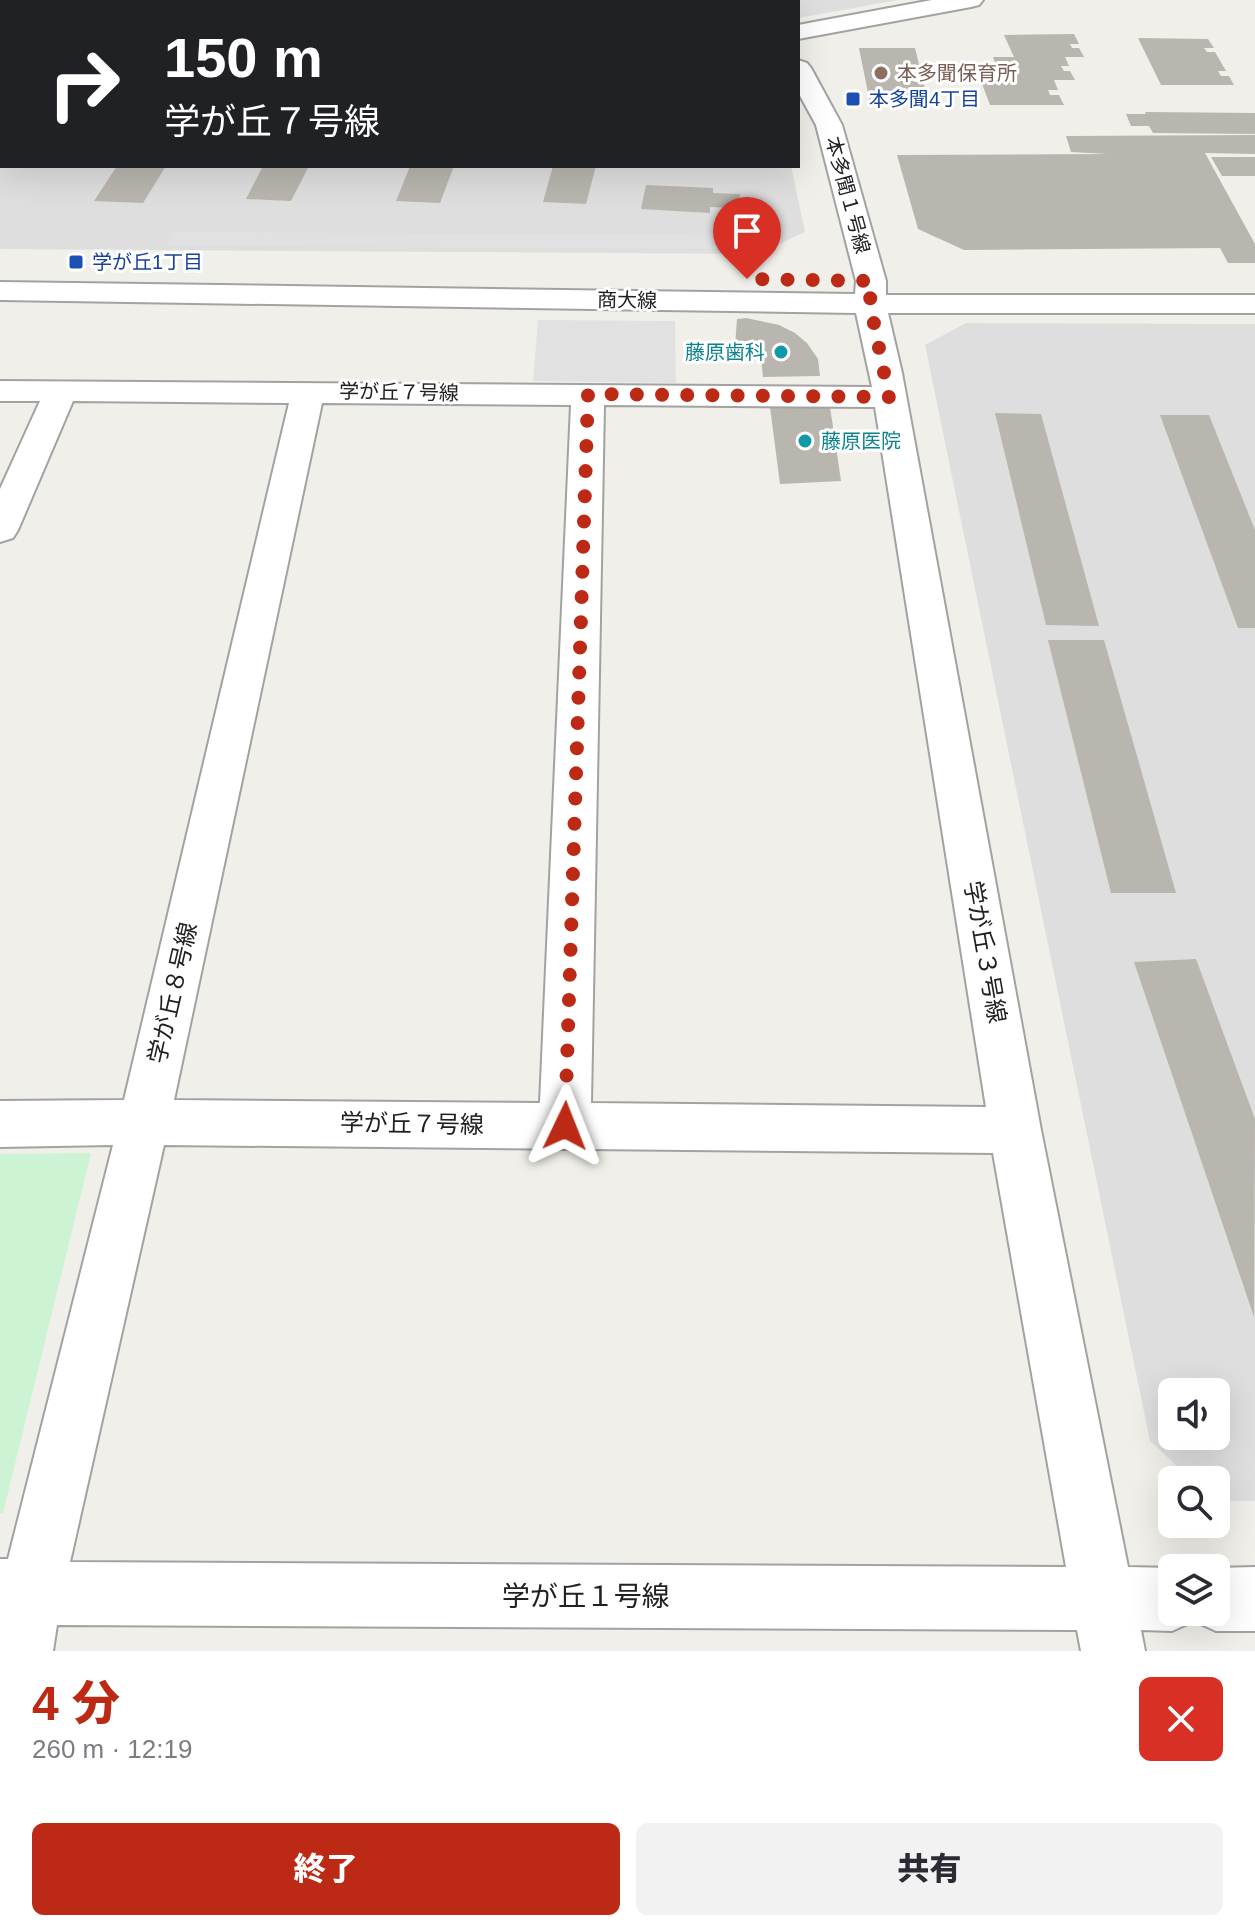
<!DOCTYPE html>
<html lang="ja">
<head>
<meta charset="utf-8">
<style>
  :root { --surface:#fff; --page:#f2f2f3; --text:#2b2b33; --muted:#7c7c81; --accent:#bc2a16 }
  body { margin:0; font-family:Helvetica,"Noto Sans JP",sans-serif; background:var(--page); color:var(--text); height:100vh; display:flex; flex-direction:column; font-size:30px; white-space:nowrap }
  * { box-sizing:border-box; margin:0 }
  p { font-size:26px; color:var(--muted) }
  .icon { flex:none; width:44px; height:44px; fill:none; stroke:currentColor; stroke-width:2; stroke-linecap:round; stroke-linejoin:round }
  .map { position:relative; height:1651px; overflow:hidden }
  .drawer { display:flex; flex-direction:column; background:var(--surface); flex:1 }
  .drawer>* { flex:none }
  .hud { position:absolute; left:0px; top:0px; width:800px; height:168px; box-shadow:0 8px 32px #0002; background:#202124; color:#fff; overflow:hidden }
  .tools { position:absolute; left:1158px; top:1378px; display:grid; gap:16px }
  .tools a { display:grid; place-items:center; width:72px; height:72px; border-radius:12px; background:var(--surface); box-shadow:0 8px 32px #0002; font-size:40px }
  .pin { position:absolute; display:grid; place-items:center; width:68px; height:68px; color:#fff; margin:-82px -34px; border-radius:50% 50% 50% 0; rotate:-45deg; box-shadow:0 0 8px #0007 }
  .pin .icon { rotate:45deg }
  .me { position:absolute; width:88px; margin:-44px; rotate:2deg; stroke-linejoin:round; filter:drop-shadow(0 0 6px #0008) }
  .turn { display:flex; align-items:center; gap:28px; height:168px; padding:0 32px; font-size:36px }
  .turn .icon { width:104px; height:104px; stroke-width:2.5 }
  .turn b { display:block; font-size:56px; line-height:68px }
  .round { display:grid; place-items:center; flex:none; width:84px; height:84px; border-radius:12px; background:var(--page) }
  .head { display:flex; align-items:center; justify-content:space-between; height:136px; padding:0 32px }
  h1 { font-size:48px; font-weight:800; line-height:60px; color:var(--accent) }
  .action { display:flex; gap:16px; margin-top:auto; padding:16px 32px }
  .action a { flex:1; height:92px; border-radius:12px; background:var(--accent); color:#fff; font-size:32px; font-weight:800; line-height:92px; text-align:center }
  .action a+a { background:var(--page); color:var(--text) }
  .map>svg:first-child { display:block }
</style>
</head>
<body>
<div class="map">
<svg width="1255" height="1651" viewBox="0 0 1255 1651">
  <rect width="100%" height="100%" fill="#f0efe9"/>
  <path fill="#dfdede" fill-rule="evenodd" d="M0,0H664L667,2H2V166H791L805,232L758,254L0,249Z
    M759,0H898L798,18V2Z
    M966,323L1255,324V1501H1216V1480H1192L1150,1441L925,345ZM1172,1392H1216V1436H1172Z"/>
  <path fill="#ccf4d4" d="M91,1153L3,1513H0V1154Z"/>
  <path fill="#e1e1e1" d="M173,232L756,235L757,249L167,246Z
    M538,320L675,321L676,383L533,381Z"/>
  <path fill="#b9b5af" d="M1074,34L1079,44H1070L1072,48H1079L1084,57H1065L1069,66H1061L1064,71H1070L1075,80H1054L1058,90H1048L1050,95H1059L1064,105H990L981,81H1002L993,57H1014L1004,35Z
    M1138,38L1208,39L1214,48H1204L1207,52H1215L1226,71H1218L1221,76H1229L1234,85H1161Z
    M859,48H915L925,89L915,88L919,104L870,103Z
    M1145,112L1255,113V134L1153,133L1149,126H1131L1126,114H1146Z
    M1255,135V154L1205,153L1255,244V263H1228L1220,248L964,250L918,229L897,155L1108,154L1071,152L1066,136Z
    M1211,157H1255V176H1222Z
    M117,166H166L143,203L94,201Z
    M263,166H309L291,201L246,199Z
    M410,166H454L440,203L396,201Z
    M553,166H596L586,204L543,202Z
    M646,185L713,188V193L740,194L738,208L710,207V213L641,209Z
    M746,318L779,325L795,333L807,343L818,359L820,376L763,377L761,357L735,347L737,319Z
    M769,399L829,400L841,481L780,484Z
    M995,413L1041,414L1099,626L1046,625Z
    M1160,415H1209L1255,530V628H1238Z
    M1048,640H1104L1176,893H1111Z
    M1196,959L1255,1119L1254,1317L1134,962Z"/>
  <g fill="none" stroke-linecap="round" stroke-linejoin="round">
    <g stroke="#a2a2a2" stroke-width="4">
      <path id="minor" d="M691,0H716L718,2H693Z
        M932,0H983L979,5L971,7L798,39V25Z
        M798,60L807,63L811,68L842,125L886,281V295H1255V313H888L902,373L1041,1130L1128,1567L1173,1568L1172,1612H1216L1215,1568L1255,1567V1631H1216L1194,1621L1172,1631L1141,1630L1145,1651H1081L1077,1630L57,1625L53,1651H0V1559H8L113,1145L0,1147V1101L124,1100L289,403L73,401L18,530L13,538L0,542V489L40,401H0V381L872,387L856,313L0,300V282L855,294L856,281L816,125L798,92ZM322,403L571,405L540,1103L174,1100ZM604,405L875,407L986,1107L591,1103ZM164,1145L993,1153L1066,1567L70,1562Z"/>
    </g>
    <use href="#minor" fill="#fff" fill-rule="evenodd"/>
  </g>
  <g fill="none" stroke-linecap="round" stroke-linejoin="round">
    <path stroke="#bc2a16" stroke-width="14" stroke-dasharray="0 25.2" d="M565,1126L588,394L889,397L870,304L871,281L747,279"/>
  </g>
  <circle fill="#8d6e63" stroke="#fff" stroke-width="3" cx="881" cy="73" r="8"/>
  <g fill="#1a4fb4" stroke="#fff" stroke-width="3">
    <rect x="845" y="91" width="16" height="16" rx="4"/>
    <rect x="68" y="254" width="16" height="16" rx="4"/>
  </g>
  <g fill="#0f9aa8" stroke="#fff" stroke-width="3">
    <circle cx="781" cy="352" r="8"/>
    <circle cx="805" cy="441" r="8"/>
  </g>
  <g text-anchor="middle" stroke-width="6" stroke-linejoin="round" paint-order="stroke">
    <g font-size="20" fill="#785e54" stroke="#fff" text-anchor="start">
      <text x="897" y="80">本多聞保育所</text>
    </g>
    <g font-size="20" fill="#164399" stroke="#fff" text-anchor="start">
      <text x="869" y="106">本多聞4丁目</text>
      <text x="92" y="269">学が丘1丁目</text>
    </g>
    <g font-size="20" fill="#212121" stroke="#fff">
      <text transform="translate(848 195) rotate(75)" y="7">本多聞１号線</text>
      <text transform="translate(627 300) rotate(1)" y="7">商大線</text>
      <text transform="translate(399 392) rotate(1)" y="7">学が丘７号線</text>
    </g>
    <g font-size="20" fill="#0d838f" stroke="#fff" text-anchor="end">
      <text x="765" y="359">藤原歯科</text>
      <text x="821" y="448" text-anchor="start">藤原医院</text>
    </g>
    <g font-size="24" fill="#212121" stroke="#fff">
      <text transform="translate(985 952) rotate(80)" y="8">学が丘３号線</text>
      <text transform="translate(173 993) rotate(-77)" y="8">学が丘８号線</text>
      <text transform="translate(412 1124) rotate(1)" y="8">学が丘７号線</text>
    </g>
    <g font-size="28" fill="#212121" stroke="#fff">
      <text x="586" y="1606">学が丘１号線</text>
    </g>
  </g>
</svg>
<div class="tools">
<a><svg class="icon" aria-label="sound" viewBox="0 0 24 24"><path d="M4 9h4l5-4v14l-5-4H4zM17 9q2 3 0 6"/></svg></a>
<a><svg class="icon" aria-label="search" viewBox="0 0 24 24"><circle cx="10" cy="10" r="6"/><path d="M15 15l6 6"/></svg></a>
<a><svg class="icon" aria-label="layers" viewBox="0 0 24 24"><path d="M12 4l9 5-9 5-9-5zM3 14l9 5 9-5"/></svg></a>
</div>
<div class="pin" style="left:747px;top:279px;background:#d93025"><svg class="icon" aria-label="arrive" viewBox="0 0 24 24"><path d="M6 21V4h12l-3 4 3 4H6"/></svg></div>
<svg class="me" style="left:565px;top:1126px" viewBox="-20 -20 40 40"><path d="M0-17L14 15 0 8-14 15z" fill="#bc2a16" stroke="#fff" stroke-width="4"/></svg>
<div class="hud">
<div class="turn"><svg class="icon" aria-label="right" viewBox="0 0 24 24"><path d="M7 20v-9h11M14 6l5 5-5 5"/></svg><div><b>150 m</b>学が丘７号線</div></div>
</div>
</div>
<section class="drawer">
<div class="head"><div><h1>4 分</h1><p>260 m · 12:19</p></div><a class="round" style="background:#d93025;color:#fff"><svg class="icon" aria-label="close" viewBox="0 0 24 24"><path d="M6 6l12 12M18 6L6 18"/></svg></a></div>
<div class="action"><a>終了</a><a>共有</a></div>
</section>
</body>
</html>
